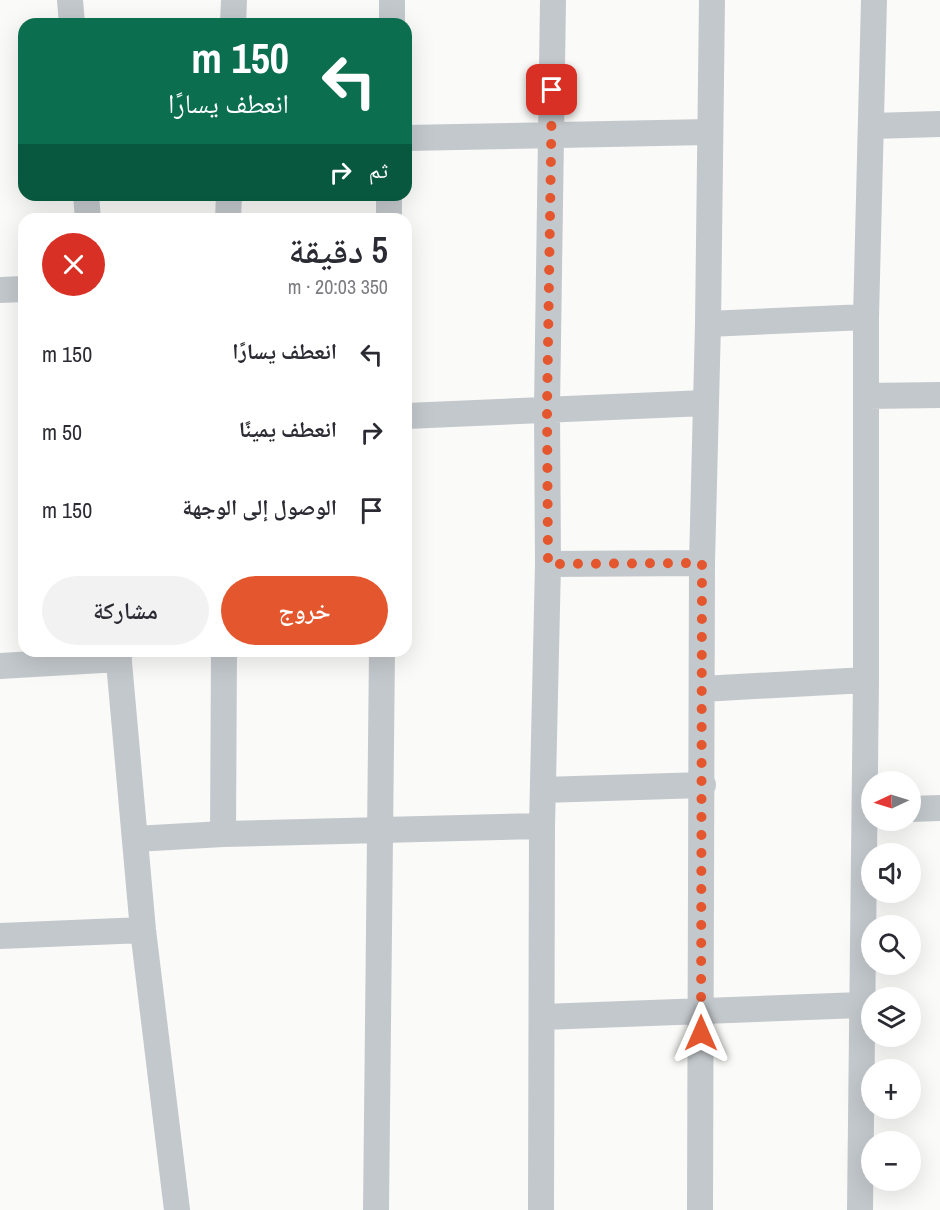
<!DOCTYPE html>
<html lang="ar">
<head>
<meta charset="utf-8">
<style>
  :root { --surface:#fff; --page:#f2f2f3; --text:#2b2b33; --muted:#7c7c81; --accent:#e4572e }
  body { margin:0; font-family:"Archivo Narrow","Noto Naskh Arabic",sans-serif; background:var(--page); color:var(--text); direction:rtl; height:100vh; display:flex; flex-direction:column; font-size:22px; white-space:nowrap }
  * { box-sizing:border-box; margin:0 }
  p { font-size:20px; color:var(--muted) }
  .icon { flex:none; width:33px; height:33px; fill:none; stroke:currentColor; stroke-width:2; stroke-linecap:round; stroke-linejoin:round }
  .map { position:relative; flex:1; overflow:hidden; direction:ltr }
  .side { position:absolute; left:18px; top:213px; width:394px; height:444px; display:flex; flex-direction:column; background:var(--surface); border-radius:18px; box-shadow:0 6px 24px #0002; direction:rtl }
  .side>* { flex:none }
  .hud { position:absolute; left:18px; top:18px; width:394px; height:183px; border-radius:18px; box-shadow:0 6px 24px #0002; direction:rtl; background:#0b6e4f; color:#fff; overflow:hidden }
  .needle { width:39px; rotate:266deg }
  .fabs { position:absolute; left:861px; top:771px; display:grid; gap:12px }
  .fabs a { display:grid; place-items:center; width:60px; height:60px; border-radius:50%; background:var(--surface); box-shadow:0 6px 24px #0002; font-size:30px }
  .pin { position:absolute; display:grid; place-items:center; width:51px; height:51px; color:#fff; margin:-26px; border-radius:12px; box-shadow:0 3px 9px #0006 }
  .me { position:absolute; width:66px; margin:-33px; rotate:0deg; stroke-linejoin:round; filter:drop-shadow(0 0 4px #0008) }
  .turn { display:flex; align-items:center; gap:21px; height:126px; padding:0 24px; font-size:27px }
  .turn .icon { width:78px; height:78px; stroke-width:2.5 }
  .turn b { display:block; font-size:42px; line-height:51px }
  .then { display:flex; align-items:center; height:57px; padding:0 24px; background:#0003; gap:12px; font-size:22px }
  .round { display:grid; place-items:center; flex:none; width:63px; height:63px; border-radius:32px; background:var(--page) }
  .headline { display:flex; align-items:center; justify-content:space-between; height:102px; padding:0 24px }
  h1 { font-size:36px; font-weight:600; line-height:45px }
  .primary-button { display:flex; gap:12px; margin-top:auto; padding:12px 24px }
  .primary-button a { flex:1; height:69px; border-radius:36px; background:var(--accent); color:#fff; font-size:24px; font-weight:600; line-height:69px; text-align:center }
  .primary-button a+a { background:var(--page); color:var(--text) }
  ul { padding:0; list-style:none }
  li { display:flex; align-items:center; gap:18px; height:78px; padding:0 24px }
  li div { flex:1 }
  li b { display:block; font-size:22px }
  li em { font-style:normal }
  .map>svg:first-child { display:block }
</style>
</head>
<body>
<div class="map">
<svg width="940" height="1210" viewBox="0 0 940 1210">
  <rect width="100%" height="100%" fill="#fafaf8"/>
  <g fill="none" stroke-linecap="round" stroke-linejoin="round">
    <path stroke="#c3c8cc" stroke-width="26" d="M70,0L72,24
      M233,24L234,0
      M392,24V0
      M872,126L940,124
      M406,138L709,132
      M86,195L88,219
      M228,219L229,195
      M389,219V195
      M0,290L24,289
      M708,324L866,317
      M866,396L940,395
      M406,416L705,403
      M548,564L702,563
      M118,651L143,930L177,1210
      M224,651L223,834L542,826
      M0,666L119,659
      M702,689L866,680
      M543,790L703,785
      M910,809L940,808
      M135,839L223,834
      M0,936L143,930
      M543,1017L861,1005
      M376,1210L382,651
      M541,1210L542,826L548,564L547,408L553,0
      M700,1210L702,563L708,324L712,0
      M860,1210L866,680V317L874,0"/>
  </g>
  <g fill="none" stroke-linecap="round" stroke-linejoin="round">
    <path stroke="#e4572e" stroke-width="10" stroke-dasharray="0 18" d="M552,90L547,408L548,564L702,563L701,1033"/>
  </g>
</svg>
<div class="fabs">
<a><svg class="needle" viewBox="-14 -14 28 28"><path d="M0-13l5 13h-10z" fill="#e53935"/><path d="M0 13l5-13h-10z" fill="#7c7c81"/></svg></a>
<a><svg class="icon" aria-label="sound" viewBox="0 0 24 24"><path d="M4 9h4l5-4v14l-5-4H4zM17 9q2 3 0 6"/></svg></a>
<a><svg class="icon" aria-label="search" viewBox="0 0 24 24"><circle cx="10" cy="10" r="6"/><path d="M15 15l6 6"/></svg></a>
<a><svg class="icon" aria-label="layers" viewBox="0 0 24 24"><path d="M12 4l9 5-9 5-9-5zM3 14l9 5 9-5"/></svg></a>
<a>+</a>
<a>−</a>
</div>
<div class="pin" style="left:552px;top:90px;background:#d93025"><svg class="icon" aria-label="arrive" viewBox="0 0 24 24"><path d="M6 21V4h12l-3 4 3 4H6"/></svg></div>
<svg class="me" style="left:701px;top:1033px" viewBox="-20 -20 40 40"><path d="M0-17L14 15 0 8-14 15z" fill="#e4572e" stroke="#fff" stroke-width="4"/></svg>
<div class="hud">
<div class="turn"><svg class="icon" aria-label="left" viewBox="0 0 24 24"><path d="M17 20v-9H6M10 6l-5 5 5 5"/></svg><div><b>150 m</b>انعطف يسارًا</div></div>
<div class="then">ثم<svg class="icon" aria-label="right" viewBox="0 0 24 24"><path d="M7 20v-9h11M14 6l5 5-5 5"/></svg></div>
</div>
<section class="side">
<div class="headline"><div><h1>5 دقيقة</h1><p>350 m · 20:03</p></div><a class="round" style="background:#d93025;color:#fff"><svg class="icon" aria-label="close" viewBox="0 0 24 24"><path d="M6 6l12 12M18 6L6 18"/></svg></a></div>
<ul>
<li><svg class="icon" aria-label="left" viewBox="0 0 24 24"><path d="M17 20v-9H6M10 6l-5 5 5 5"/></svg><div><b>انعطف يسارًا</b></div><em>150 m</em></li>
<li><svg class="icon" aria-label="right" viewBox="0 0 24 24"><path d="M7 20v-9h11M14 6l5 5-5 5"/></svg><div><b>انعطف يمينًا</b></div><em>50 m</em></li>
<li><svg class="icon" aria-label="arrive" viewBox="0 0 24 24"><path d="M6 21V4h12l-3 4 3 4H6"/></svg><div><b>الوصول إلى الوجهة</b></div><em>150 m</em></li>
</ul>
<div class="primary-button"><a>خروج</a><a>مشاركة</a></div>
</section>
</div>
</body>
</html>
